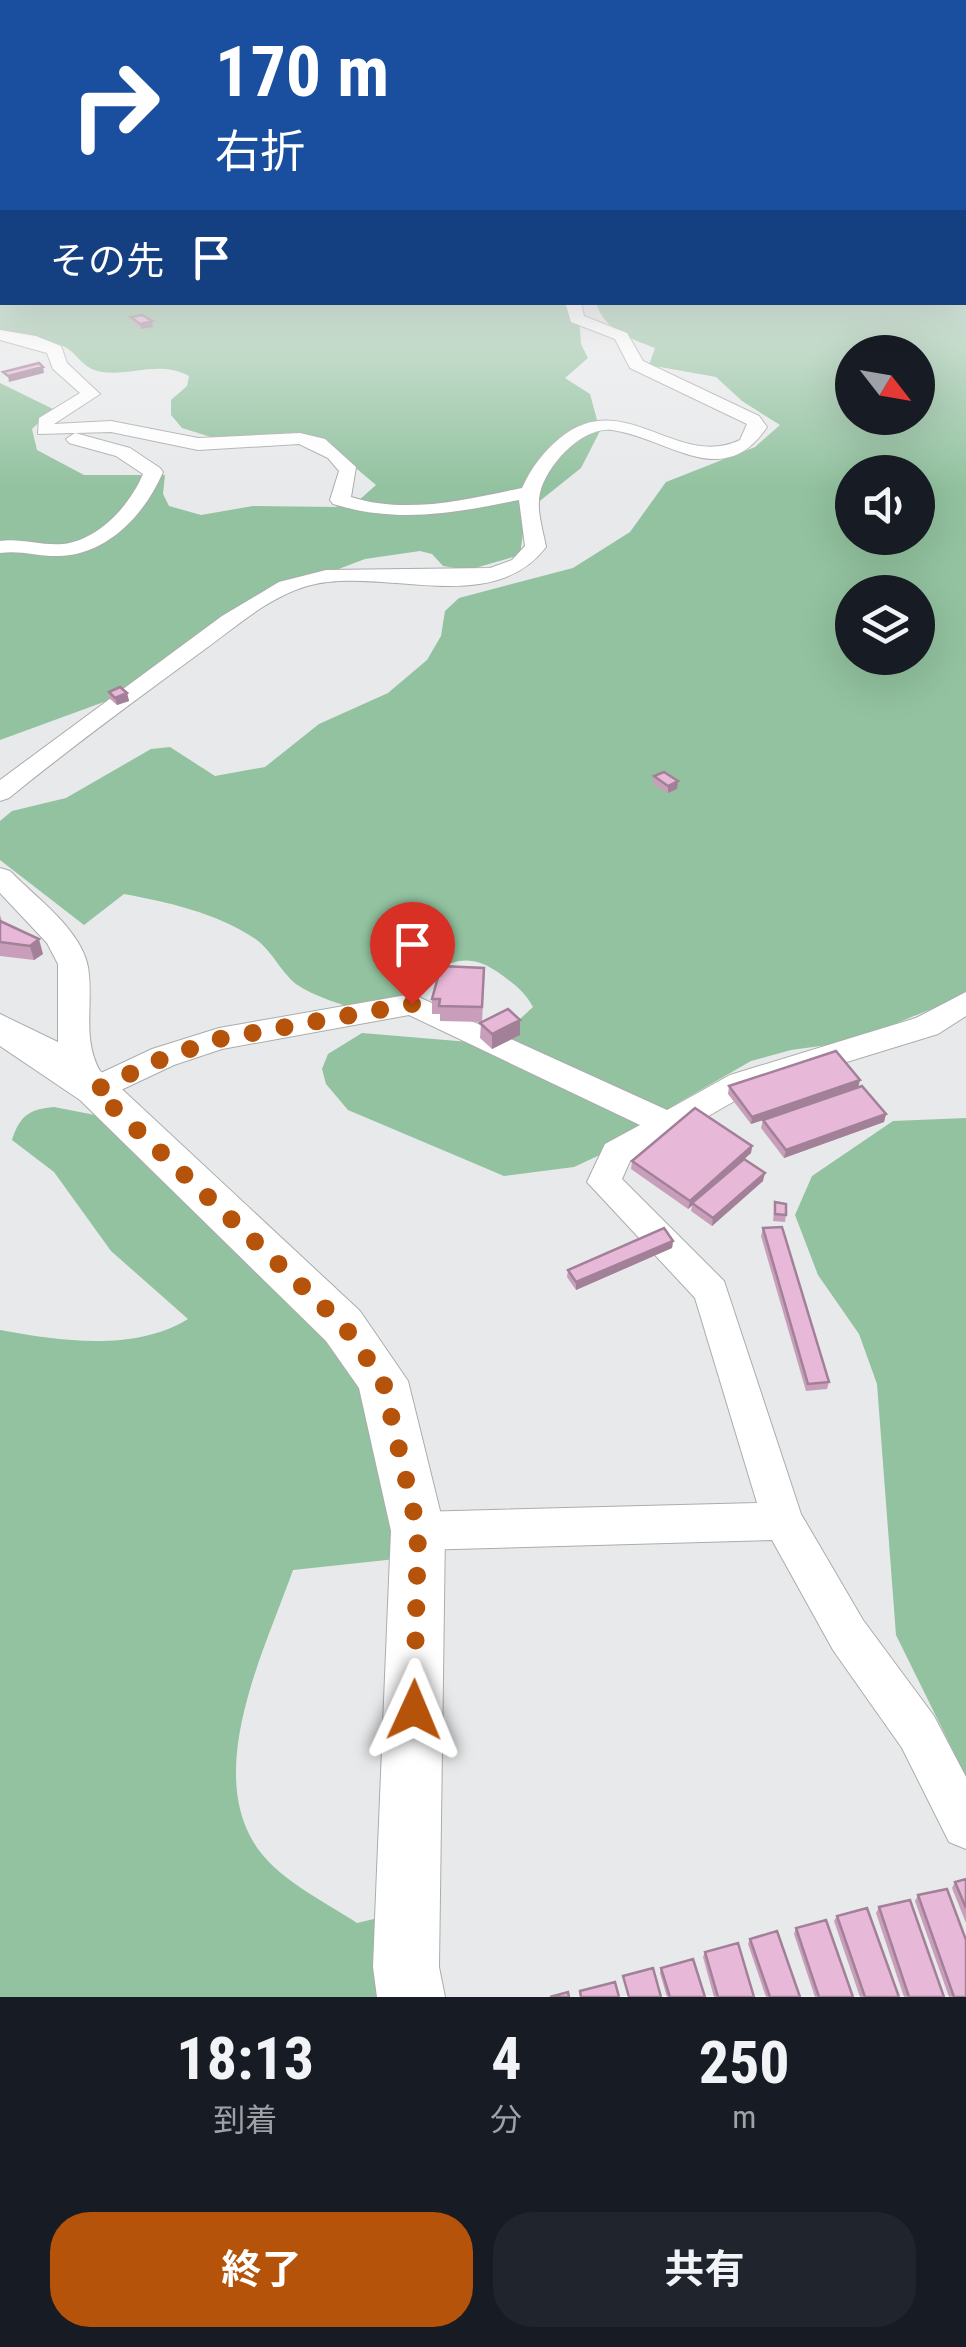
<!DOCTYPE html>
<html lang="ja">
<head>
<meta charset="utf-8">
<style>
  :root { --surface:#171b24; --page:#20242c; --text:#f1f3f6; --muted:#9ea1a6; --accent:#b45309 }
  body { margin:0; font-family:"Roboto Condensed","Noto Sans JP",sans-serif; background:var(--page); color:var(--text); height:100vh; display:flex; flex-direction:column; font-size:38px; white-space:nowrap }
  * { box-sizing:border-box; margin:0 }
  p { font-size:32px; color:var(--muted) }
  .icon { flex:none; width:55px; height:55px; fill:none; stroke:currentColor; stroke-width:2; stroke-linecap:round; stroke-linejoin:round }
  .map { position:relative; height:1997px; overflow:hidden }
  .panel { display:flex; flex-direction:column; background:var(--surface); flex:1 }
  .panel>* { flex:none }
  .banner { position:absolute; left:0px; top:0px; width:968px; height:305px; box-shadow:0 10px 40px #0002; background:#1a4fa0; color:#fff; overflow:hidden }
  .needle { width:65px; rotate:121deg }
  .buttons { position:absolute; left:835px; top:335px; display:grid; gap:20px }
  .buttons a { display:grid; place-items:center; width:100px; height:100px; border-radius:50%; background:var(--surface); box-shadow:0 10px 40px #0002; font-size:50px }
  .pin { position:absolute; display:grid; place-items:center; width:85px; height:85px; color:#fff; margin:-102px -42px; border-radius:50% 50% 50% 0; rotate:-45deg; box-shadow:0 0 10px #0007 }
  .pin .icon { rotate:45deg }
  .me { position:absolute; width:110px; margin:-55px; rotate:1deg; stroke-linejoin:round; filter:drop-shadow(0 0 8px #0008) }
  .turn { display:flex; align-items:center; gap:35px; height:210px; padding:0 50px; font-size:45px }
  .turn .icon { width:130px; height:130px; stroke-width:2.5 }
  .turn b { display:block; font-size:70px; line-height:85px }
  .then { display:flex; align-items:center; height:95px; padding:0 50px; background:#0003; gap:20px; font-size:38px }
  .eta { display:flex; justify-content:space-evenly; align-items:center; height:170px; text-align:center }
  .eta b { font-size:60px; font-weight:700; line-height:70px }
  .primary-button { display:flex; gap:20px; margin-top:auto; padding:20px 50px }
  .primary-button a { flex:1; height:115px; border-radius:40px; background:var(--accent); color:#fff; font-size:40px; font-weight:700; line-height:115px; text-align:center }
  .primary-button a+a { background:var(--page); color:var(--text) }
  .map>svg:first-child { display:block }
</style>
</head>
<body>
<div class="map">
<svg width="966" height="1997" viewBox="0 0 966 1997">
  <rect width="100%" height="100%" fill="#e8e9ea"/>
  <path fill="#92c29f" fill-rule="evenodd" d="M966,210V995L850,1042L791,1050L751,1061L678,1103L630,1141L574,1167L504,1176L348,1110L326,1084L322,1069L328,1054L362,1033L493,1044L533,1007C525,992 515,985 502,975C436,925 415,1020 367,1011C348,1008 311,995 296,984C280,971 271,949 254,938C216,913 168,902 124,894L84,925L0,860V821L12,811L66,798L151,749L170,747L215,776L265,767L319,724L388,693L427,660L441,636L445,611L459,598L573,568L630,532L666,482L755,447L780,425L742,401L716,377L649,365L655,348C630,338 605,331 596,303L965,302ZM852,352H918V418H852ZM852,472H918V538H852ZM852,592H918V658H852Z
    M0,301L578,303L581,344L588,358L565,378L590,394L600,431L581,468L526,512L520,555L468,570L443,566L432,554L420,551L365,559L283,590L123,695L0,740V383L53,409L32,429L37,450L84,475H165L163,494L169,506L201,515L253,506L335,507L358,501L376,485L325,442L211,437L182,428L171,415V400L187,386L189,376C159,360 133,376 102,372C82,369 79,354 63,346C49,338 16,334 0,334Z
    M54,1107L95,1115L339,1327L424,1556L293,1570C266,1647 206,1765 254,1843C275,1878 324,1901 357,1923L399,1913L397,1997H0V1330C60,1341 134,1352 188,1319L111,1251L54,1172L12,1140C20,1115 30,1109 54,1107Z
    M966,1118V1777L896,1635L877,1384L859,1334L818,1275L795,1215L812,1176L893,1121Z"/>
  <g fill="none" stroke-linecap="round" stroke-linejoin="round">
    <g stroke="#abacac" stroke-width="2">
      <path id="street" d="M565,302H581L584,316L627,333L643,361L759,416L767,427C723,493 669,438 612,430C582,426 546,466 540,493C536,510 543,530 546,547C491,619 381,565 307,586C266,598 231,631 197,655C133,702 70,748 9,798L0,801V780L222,616L279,582L326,570L490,568L512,560L525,546L519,500C454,513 398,524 333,504L330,500L339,471L328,458L299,444L198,450L111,432L38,434L39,418L80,393L53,369L47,353L0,340V330L36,336L61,346L67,363L100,394L54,424L111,421L198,438L300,433L325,439L356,467L351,497C408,515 466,499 522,488C531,468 544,451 560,438C624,386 677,470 740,440L747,424L630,368L615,339L571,322Z
        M75,433L130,448L160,468L163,472C145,515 105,557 56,556C37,556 19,550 0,553V541C21,538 42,546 63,544C99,540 130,505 143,474L116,456L69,443L66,439Z
        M0,868L10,871C35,897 81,929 88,967C94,1004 81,1039 101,1073L152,1049L219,1028L412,994L667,1110L730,1075L916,1018L966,992V1016L938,1034L752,1091L630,1161L622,1179L724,1281L801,1514L863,1620L934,1716L966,1777V1849L949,1842L902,1748L833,1650L772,1540L418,1550L403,1545L397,1531L403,1517L418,1512L757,1503L695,1298L587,1182L605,1144L640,1125L409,1015L222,1049L174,1065L106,1097H84L58,1053V964L47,943L0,893Z"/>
    </g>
    <g stroke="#abacac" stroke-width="2">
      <path id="secondary" d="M0,1014L62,1044L110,1078L360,1311L408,1381L445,1531L439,1967L445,1997H377L373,1967L391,1531L359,1388L326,1341L80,1100L0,1046Z"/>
    </g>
    <use href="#street" fill="#fff" fill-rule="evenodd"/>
    <use href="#secondary" fill="#fff" fill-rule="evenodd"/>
  </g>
  <path fill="#c89ebb" d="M131,317L152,321L153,327L141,329L132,323Z
    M109,692L127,693L129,701L117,705L110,699Z
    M654,776L677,789L668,793L653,784Z
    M0,915L2,921L43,954L34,960L0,956Z
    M484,983L482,1022L520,1020V1035L492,1049L480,1038L481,1022L440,1021V1014H432V999Z
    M860,1080L858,1087L886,1114L884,1122L784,1158L761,1128L763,1120L793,1110L751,1124L728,1094L729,1086Z
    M752,1146L751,1153L741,1162L763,1181L712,1226L691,1211L692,1206L688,1209L631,1169L632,1161Z
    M775,1202L786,1215L785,1222L773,1221Z
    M763,1228L829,1382L827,1389L806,1391L761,1236Z
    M673,1241L672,1248L576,1290L567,1277L568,1270Z
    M966,1879V1923L952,1888L955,1882Z
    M918,1895L966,1997H949L915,1901Z
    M879,1907L944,1997H904L876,1913Z
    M837,1916L899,1997H860L834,1921Z
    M796,1928L853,1997H815L794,1934Z
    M750,1939L800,1997H766L748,1944Z
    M705,1952L754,1997H714L703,1957Z
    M661,1968L705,1997H667L660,1973Z"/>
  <path fill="#a28198" d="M152,321L153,327L141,329L140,324Z
    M43,367L44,373L9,382L8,376Z
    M127,693L129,701L117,705L115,698Z
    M678,781L677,789L668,793V786Z
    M39,939L43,954L34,960L30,946Z
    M520,1020V1035L492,1049V1034Z
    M860,1080L858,1088L751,1124L752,1117Z
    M886,1114L884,1122L784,1158L786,1150Z
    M752,1146L751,1153L688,1209L690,1201Z
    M765,1173L763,1181L712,1226L713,1218Z
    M673,1241L672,1248L576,1290V1282Z"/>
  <path fill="#e8b8d9" stroke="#a28198" stroke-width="2.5" d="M142,315L152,321L140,324L131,317Z
    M39,363L43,367L8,376L3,372Z
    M120,687L127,693L115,698L109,692Z
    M664,772L678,781L668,786L654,776Z
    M0,921L39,939L30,946L0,942Z
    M441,966L484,968L482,1007L439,1006L440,999H432Z
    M508,1009L520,1020L492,1034L480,1023Z
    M836,1051L860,1080L752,1117L729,1086Z
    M862,1086L886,1114L786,1150L763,1120Z
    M695,1108L752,1146L690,1201L632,1161Z
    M744,1159L765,1173L713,1218L692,1203Z
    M775,1202L786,1204V1215L775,1214Z
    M782,1227L829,1382L808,1384L763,1228Z
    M664,1228L673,1241L576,1282L568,1270Z
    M966,1879V1908L955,1882Z
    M947,1889L966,1940V1997H954L918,1895Z
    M910,1900L944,1997H909L879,1907Z
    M867,1908L899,1997H865L837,1916Z
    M826,1920L853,1997H819L796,1928Z
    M777,1931L800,1997H770L750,1939Z
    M738,1943L754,1997H718L705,1952Z
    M693,1959L705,1997H670L661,1968Z
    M653,1968L661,1997H629L623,1976Z
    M615,1982L619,1997H581L580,1991Z
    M568,1992L569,1997H550Z"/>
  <linearGradient id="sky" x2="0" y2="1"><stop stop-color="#6ea8cf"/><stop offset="0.43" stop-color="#f5f5f6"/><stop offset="1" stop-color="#f5f5f6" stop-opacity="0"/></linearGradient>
  <rect width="966" height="489" fill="url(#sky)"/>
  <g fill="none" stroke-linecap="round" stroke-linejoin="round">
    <path stroke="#b45309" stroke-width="18" stroke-dasharray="0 32.4" d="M412,1004L219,1039L164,1058L95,1090L344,1326L383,1381L418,1531L414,1710"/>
  </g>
</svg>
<div class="buttons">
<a><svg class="needle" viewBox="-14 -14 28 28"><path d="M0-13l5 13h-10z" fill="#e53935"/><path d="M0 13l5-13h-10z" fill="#9ea1a6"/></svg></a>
<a><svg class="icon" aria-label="sound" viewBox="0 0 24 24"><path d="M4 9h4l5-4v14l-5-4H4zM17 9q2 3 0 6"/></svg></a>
<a><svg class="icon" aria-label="layers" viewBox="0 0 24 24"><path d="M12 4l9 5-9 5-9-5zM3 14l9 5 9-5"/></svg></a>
</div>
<div class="pin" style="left:412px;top:1004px;background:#d93025"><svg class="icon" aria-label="arrive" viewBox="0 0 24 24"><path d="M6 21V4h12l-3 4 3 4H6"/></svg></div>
<svg class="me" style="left:414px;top:1710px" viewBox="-20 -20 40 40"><path d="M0-17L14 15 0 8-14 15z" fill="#b45309" stroke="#fff" stroke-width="4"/></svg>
<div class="banner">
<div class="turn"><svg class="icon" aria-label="right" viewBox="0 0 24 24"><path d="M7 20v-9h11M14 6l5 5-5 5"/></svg><div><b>170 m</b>右折</div></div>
<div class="then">その先<svg class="icon" aria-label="arrive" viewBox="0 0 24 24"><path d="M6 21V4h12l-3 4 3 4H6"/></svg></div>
</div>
</div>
<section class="panel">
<div class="eta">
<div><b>18:13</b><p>到着</p></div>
<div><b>4</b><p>分</p></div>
<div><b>250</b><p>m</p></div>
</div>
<div class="primary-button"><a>終了</a><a>共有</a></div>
</section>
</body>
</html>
